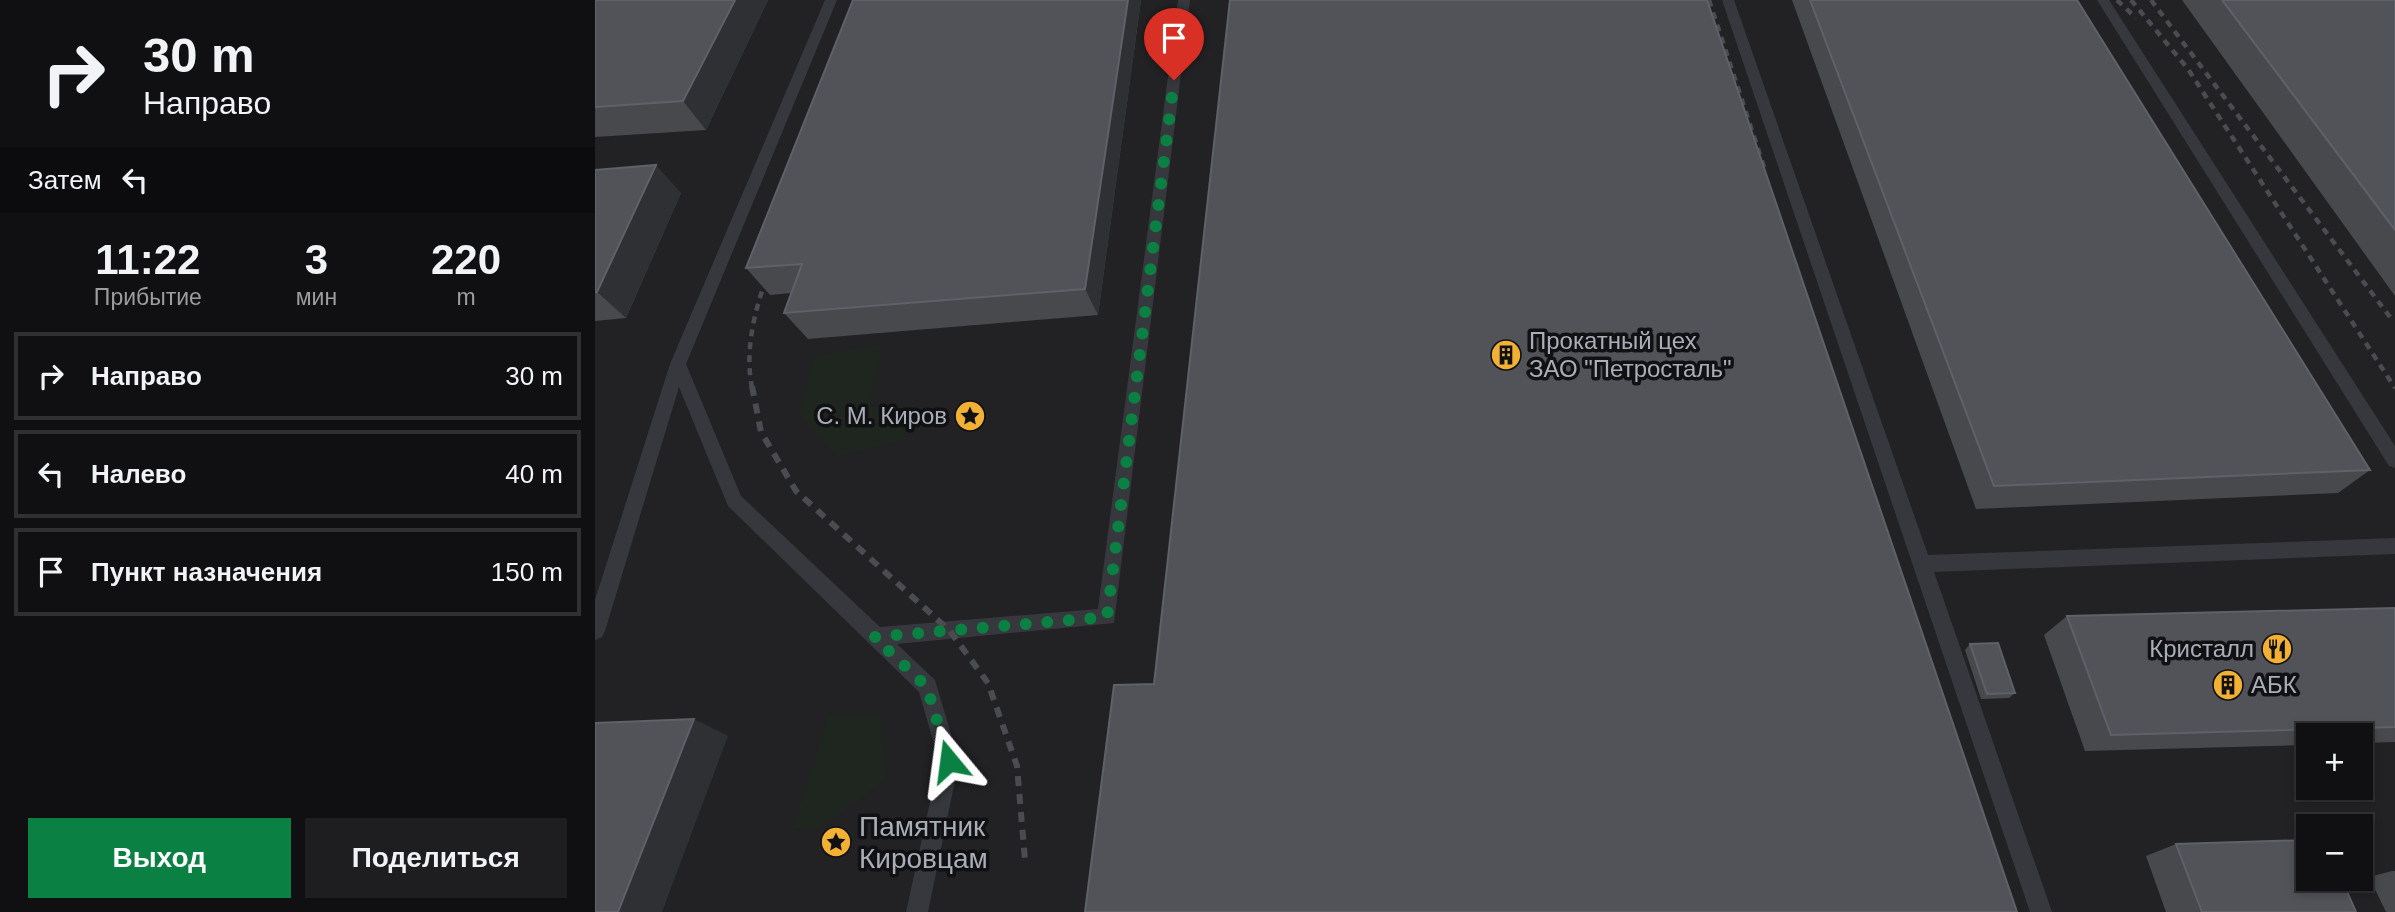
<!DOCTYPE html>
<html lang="ru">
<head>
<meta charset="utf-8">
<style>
  :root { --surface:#101012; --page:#1e1e20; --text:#f1f3f6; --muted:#9c9d9f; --line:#303032; --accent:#0b8043 }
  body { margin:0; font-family:Arial,sans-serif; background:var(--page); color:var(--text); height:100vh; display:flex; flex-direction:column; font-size:26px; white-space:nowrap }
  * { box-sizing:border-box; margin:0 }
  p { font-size:23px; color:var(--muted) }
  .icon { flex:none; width:38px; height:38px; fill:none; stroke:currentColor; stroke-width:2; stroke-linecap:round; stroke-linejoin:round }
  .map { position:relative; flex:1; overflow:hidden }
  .side { display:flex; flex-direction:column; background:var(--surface); width:595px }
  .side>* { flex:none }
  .hud { background:#101012; color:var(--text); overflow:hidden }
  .buttons { position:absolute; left:1701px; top:723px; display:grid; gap:14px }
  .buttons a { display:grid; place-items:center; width:77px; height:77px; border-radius:0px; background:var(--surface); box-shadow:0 4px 10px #0003,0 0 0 2px var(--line); font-size:35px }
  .pin { position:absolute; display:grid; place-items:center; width:60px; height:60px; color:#fff; margin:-72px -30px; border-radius:50% 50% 50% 0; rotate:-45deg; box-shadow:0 0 7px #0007 }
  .pin .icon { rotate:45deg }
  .me { position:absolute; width:77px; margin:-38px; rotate:344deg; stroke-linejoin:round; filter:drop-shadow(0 0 5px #0008) }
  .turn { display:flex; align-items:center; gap:24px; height:147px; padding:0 28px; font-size:32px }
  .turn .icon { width:91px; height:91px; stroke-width:2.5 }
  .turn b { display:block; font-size:49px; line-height:60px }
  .then { display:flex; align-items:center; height:66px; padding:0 28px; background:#0003; gap:14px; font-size:26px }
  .eta { display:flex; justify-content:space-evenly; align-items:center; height:119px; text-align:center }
  .eta b { font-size:42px; font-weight:800; line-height:49px }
  .button { display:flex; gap:14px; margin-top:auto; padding:14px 28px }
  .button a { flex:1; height:80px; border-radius:0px; background:var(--accent); color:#fff; font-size:28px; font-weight:800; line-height:80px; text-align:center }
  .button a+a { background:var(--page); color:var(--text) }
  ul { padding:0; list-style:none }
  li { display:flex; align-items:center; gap:21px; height:88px; margin:0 14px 10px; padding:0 14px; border:4px solid var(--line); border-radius:0px }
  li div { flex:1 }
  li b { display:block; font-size:26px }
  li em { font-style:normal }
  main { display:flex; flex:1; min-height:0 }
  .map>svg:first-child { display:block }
</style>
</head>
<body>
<main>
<section class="side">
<div class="hud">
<div class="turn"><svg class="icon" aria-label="right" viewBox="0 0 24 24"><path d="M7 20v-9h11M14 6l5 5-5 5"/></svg><div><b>30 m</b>Направо</div></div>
<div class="then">Затем<svg class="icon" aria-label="left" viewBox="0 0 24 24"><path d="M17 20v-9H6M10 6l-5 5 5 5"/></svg></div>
</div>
<div class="eta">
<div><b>11:22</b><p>Прибытие</p></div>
<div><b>3</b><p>мин</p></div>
<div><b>220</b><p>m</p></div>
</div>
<ul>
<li><svg class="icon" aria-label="right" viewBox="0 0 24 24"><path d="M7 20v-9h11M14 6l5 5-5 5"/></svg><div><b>Направо</b></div><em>30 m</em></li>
<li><svg class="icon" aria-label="left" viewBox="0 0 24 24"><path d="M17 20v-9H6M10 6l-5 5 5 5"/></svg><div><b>Налево</b></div><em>40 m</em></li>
<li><svg class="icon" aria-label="arrive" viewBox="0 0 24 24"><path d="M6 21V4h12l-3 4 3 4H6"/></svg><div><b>Пункт назначения</b></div><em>150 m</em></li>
</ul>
<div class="button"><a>Выход</a><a>Поделиться</a></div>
</section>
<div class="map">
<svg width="1800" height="912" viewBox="0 0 1800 912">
  <rect width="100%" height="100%" fill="#161618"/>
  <path fill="#222225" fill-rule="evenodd" d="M0,0H1800V912H0ZM1713,735H1766V788H1713ZM1713,826H1766V878H1713Z"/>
  <path fill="#1e261f" d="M288,344L274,405L315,406L308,440L242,457L204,414L219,356Z
    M234,715H286L291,780L224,828L197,829Z"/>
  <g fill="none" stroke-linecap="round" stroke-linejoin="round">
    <path fill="#37383d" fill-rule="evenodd" d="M230,0H242L91,364L146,496L285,627L503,609L583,0H595L519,623L302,644L340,680L364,761L333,912H311L344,761L324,692L133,506L84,387L10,631L7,637L0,640V600L75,364Z
      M1127,0H1139L1333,555L1800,538V554L1339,572L1457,912H1435Z
      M1502,0H1514L1800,446V468L1794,466Z"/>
    <path stroke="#4a4c52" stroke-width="4.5" stroke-dasharray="7 6" stroke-linecap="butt" d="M1114,0L1170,170
      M1522,0L1541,18
      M1536,0L1593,69L1800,388
      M1556,0L1798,321
      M157,388C149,347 161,306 175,268"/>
    <path stroke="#4a4c52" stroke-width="6" stroke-dasharray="10 8" stroke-linecap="butt" d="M157,386L166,432L201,491L355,631L393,683L422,766L430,860"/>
  </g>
  <path fill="#47494d" d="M0,0H173L111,130L0,137Z
    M546,0L503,315L213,339L189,313L197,293L175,295L151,268Z
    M1197,0H1482L1775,470L1743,493L1381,509Z
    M1587,0H1800V296Z
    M0,170L86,193L31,318L0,321Z
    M1800,608V742L1766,743V735H1713V745L1490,751L1449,635L1472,616Z
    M1375,644L1420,693L1414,698L1386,699L1370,650Z
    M1581,844L1761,912H1571L1551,856Z
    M1797,871H1800V912H1791L1774,877Z"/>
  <path fill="#2f3033" d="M140,0H173L111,130L88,101Z
    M533,0H546L503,315L490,289Z
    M61,165L86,193L31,318L2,292Z
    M99,719L133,736L67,912H23Z"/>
  <path fill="#525359" stroke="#5f6168" stroke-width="2" d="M0,0H140L88,101L0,107Z
    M258,0H533L490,289L189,313L207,264L151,268Z
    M635,0H1112L1422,912H490L519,685L559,684Z
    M1215,0H1482L1775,470L1399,486Z
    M1627,0H1800V230Z
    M61,165L2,292H0V170Z
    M1800,608V727L1516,735L1472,616Z
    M1403,643L1420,693L1392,694L1375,644Z
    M99,719L23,912H0V723Z
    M1713,840V878H1746L1761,912H1607L1581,844Z"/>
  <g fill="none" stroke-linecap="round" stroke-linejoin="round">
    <path stroke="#0b8043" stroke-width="12" stroke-dasharray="0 21.6" d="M354,761L332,687L279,637L512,617L579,80"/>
  </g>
  <defs>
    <g id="building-disc" transform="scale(1.575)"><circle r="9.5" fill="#f2b134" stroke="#111113"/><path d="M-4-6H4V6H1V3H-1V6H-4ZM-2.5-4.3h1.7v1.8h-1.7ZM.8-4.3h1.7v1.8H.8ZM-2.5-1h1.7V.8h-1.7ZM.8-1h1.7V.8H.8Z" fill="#111"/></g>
    <g id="sight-disc" transform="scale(1.575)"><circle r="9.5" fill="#f2b134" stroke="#111113"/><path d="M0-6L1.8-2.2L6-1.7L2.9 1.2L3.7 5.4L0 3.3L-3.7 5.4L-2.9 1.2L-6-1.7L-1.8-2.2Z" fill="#111"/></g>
    <g id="restaurant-disc" transform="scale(1.575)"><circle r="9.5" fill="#f2b134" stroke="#111113"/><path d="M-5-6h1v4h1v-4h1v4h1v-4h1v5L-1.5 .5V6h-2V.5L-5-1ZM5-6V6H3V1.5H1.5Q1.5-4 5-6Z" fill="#111"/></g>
  </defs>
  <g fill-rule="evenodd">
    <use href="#building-disc" x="911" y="355"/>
    <use href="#sight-disc" x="375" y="416"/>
    <use href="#restaurant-disc" x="1682" y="649"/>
    <use href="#building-disc" x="1633" y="685"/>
    <use href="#sight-disc" x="241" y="842"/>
  </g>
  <g text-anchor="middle" stroke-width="7" stroke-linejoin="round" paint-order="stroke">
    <g font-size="24" fill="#a8adb8" stroke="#111113" text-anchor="start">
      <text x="934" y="349">Прокатный цех<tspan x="934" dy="28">ЗАО "Петросталь"</tspan></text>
      <text x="352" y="424" text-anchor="end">С. М. Киров</text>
      <text x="1659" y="657" text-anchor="end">Кристалл</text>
      <text x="1656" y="693">АБК</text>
    </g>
    <g font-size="28" fill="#a8adb8" stroke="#111113" text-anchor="start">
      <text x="264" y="836">Памятник<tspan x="264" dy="32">Кировцам</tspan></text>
    </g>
  </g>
</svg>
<div class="buttons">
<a>+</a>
<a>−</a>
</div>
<div class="pin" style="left:579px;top:80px;background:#d93025"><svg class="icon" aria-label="arrive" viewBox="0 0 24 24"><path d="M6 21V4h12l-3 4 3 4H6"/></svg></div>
<svg class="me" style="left:354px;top:761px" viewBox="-20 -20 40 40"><path d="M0-17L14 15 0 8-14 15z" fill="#0b8043" stroke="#fff" stroke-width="4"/></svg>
</div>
</main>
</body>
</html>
